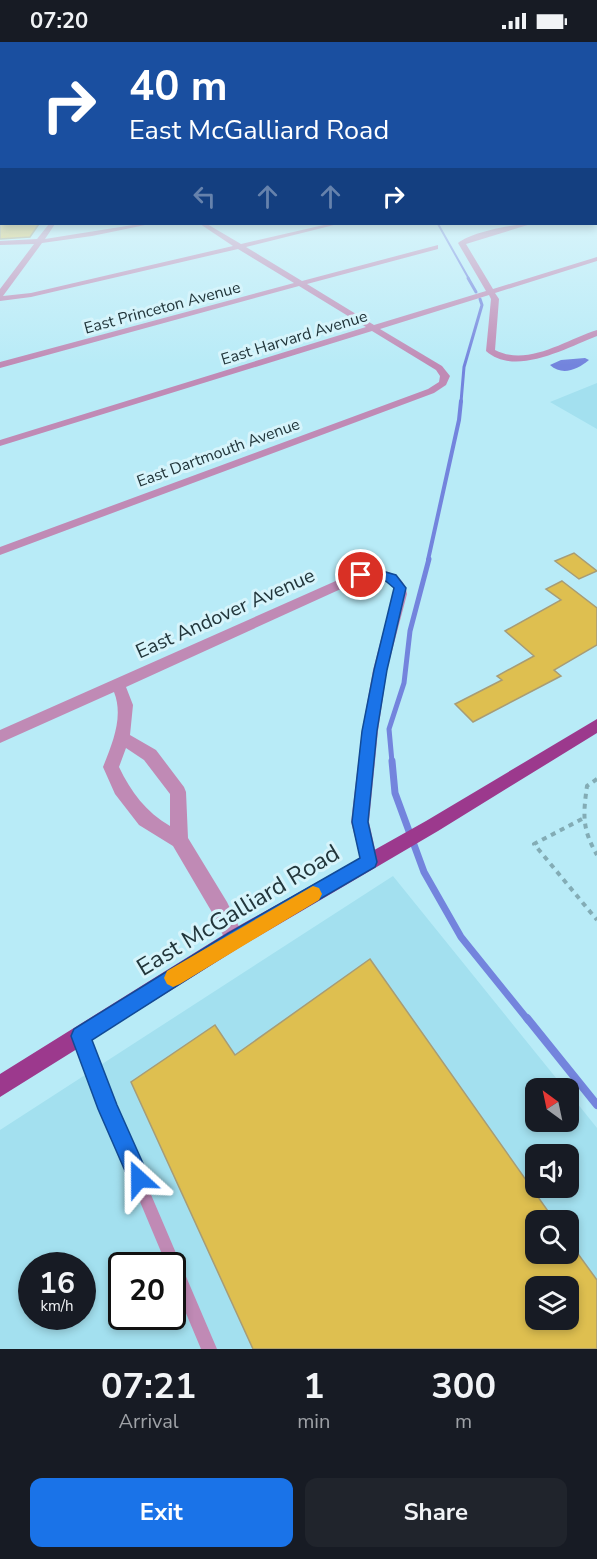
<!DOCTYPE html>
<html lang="en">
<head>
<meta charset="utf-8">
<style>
  :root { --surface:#171b24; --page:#20242c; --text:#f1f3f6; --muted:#9ea1a6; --accent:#1a73e8 }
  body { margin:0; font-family:"Nunito Sans",sans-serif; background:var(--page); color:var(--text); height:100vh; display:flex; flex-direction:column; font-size:22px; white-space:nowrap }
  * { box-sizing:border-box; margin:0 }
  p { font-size:20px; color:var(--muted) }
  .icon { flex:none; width:33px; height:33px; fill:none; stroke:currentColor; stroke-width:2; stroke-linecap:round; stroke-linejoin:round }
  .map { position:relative; height:1307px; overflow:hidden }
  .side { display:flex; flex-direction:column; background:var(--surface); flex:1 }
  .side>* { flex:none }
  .banner { position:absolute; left:0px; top:0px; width:597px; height:183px; box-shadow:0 3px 9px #0003; background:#1a4fa0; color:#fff; overflow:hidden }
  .needle { width:39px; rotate:327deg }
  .fabs { position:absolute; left:525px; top:1036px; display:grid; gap:12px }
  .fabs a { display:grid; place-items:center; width:54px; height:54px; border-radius:12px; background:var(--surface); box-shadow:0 3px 9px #0003; font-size:30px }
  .speed { position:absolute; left:18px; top:1210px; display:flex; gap:12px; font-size:30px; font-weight:700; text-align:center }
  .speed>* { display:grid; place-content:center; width:78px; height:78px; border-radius:50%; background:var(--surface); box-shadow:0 3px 9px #0003; line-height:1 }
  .speed small { font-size:15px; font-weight:400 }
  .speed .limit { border:3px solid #111; border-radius:9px; background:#fff; color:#111 }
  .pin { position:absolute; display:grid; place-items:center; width:51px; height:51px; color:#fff; margin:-26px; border:3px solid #fff; border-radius:50%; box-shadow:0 2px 6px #0007 }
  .me { position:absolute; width:66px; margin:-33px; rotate:336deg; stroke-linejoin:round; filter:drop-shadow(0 0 4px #0008) }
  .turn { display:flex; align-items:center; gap:21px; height:126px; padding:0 30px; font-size:27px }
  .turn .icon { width:78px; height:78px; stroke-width:2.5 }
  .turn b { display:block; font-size:42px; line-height:51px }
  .lanes { display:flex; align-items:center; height:57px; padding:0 30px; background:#0003; justify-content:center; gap:30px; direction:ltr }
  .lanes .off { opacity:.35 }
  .eta { display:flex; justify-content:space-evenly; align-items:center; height:102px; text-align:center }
  .eta b { font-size:36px; font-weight:700; line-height:42px }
  .action { display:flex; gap:12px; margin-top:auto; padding:12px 30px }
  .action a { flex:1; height:69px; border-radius:12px; background:var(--accent); color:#fff; font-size:24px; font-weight:700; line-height:69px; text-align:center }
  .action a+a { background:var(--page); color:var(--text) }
  .status { display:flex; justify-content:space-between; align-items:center; height:42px; padding:0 30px; background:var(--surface); direction:ltr }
  .status svg { height:16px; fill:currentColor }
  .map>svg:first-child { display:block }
</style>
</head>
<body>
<div class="status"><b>07:20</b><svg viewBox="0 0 49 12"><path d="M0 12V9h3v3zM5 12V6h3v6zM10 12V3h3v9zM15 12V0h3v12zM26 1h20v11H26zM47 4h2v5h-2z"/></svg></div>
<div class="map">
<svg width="597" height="1307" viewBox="0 0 597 1307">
  <rect width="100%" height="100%" fill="#b8ebf7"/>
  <path fill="#a3e0ef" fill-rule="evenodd" d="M597,341V387L550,360Z
    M393,834L565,1047H536V1080H568L569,1051L597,1086V1307H0V1088ZM536,1113H568V1146H536ZM536,1179H568V1212H536ZM32,1224H82V1275H32ZM122,1224H172V1275H122ZM536,1245H568V1278H536Z"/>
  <path fill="#7384dd" d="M585,316L589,318C577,328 562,334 550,323L561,318Z"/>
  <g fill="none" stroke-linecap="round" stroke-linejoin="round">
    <path stroke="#7384dd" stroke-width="2" d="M438,182L469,237"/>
    <path stroke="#7384dd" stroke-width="3" d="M468,236L476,250
      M461,360L464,325L482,263L480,257"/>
    <path stroke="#7384dd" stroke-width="4" d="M428,518L459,378L461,359"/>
    <path stroke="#7384dd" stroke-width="5" d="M392,720L389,687L404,641L410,589L429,517"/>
    <path stroke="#7384dd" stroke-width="7" d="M392,719L395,751L424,830L461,895L528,978"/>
    <path stroke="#7384dd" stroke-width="8" d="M527,976L597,1063"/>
  </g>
  <path fill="#debf50" stroke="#a79c76" stroke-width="1.5" fill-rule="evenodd" d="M0,182H39L30,195L0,197Z
    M574,511L597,529L579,537L555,519Z
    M562,539L597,566V603L554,628L561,634L473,680L455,662L502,638L497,634L534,614L505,589L561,558L546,547Z
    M370,917L555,1179H536V1212H568V1198L597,1238V1307H253L131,1040L215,983L235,1013ZM536,1245H568V1278H536Z"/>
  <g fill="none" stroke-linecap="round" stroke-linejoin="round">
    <path stroke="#83acb5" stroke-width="4" stroke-dasharray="5 5" stroke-linecap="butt" d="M597,737L587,744C583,773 582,787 597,813
      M582,777L534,802L597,878"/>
    <path fill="#c08ab5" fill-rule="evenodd" d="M0,165H2V167H0Z
      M81,988L85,990L114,1066L217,1307H201L172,1238V1224H167L101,1067L75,994L77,990Z"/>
    <path fill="#c08ab5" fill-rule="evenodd" d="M0,143H2V147H0Z
      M596,161H597V165H596Z
      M49,182H55L45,197L139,182H150L92,194L42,201L3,254L31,251L233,204L200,182H207L241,202L328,182H338L246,205L302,239L438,203V207L307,242L374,283L486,249L458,201C472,190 513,182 531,182L466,202L493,247L597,215V219L495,251L499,257L495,308C528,325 565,298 597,288V294C566,306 515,335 486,309L491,257L489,253L380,287L442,324L450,334L446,343L434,351L0,513V505L428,347L439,340L440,334L436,328L372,289L0,404V398L366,285L299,244L0,326V320L294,241L238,207L31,255L0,259V247L34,202L0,203V199L37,197Z
      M371,527C389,528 405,534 407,552L387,628L378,689L369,780L378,820L375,826L369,828L363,826L351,780L362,689L373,628L393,552V544C384,537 376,535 365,536L126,645L133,663L130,693L156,708L184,745L186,750L188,796L227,860L245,897L242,904L235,907L228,904L213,872L173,804L139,783L115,752L103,725C112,702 124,675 114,650L0,701V688L356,530ZM126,706L144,718L170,752V784C146,770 131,750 119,725Z"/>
    <path fill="#9c398d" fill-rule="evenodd" d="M597,677V691L438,789L242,904L0,1055V1032L228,890L426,779Z"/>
  </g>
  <linearGradient id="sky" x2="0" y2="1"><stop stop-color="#79a1e4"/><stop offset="0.43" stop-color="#dff6fb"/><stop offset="1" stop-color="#dff6fb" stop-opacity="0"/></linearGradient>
  <rect width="597" height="323" fill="url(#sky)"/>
  <path fill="#1a73e8" stroke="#114b97" stroke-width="1.5" d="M375,527L396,533L406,546L387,628L377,689L368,780L377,820L375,825L241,903L92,998L117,1063L150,1137L147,1145L139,1148L132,1145L98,1067L71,994L74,987L229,891L360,816L352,780L362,689L374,628L394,546L382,536L361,537L355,533L357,531Z"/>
  <path fill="#f59e0b" d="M313,844L319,846L322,852L319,858L180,942L173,945L167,942L164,936L167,929Z"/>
  <g text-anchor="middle" stroke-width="6" stroke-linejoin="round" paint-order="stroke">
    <g font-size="16" fill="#22363b" stroke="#d6f4fb">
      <text transform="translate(162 265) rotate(-15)" y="6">East Princeton Avenue</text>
      <text transform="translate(294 295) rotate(-17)" y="6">East Harvard Avenue</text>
      <text transform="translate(218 410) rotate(-20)" y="6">East Dartmouth Avenue</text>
    </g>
    <g font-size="20" fill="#22363b" stroke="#d6f4fb">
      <text transform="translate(225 571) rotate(-24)" y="7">East Andover Avenue</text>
    </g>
    <g font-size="24" fill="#22363b" stroke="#d6f4fb">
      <text transform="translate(238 868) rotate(-31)" y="8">East McGalliard Road</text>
    </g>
  </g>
</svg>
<div class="fabs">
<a><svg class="needle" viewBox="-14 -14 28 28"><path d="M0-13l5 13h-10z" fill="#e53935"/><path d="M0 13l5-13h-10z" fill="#9ea1a6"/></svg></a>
<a><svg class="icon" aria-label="sound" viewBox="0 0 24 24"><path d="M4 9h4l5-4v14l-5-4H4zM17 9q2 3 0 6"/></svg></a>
<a><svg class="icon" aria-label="search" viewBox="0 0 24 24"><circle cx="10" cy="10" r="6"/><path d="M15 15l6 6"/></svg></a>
<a><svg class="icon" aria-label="layers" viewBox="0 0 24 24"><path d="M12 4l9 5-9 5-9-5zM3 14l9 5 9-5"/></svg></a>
</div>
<div class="speed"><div>16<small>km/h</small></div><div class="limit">20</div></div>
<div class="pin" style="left:361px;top:533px;background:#d93025"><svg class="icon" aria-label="arrive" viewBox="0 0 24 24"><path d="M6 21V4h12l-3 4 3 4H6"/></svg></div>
<svg class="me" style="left:139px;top:1137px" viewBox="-20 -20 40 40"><path d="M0-17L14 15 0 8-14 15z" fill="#1a73e8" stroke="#fff" stroke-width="4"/></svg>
<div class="banner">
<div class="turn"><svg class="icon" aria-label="right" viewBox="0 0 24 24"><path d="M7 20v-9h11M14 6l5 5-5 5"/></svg><div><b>40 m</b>East McGalliard Road</div></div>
<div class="lanes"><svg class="icon off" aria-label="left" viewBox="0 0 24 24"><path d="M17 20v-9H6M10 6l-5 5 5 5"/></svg><svg class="icon off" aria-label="ahead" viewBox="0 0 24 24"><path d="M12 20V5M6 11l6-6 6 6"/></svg><svg class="icon off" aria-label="ahead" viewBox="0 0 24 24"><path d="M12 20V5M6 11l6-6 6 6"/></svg><svg class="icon" aria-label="right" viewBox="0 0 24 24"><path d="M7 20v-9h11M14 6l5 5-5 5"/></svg></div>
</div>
</div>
<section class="side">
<div class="eta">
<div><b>07:21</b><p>Arrival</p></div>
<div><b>1</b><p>min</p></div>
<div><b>300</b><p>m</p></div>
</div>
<div class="action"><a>Exit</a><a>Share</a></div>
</section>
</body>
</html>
